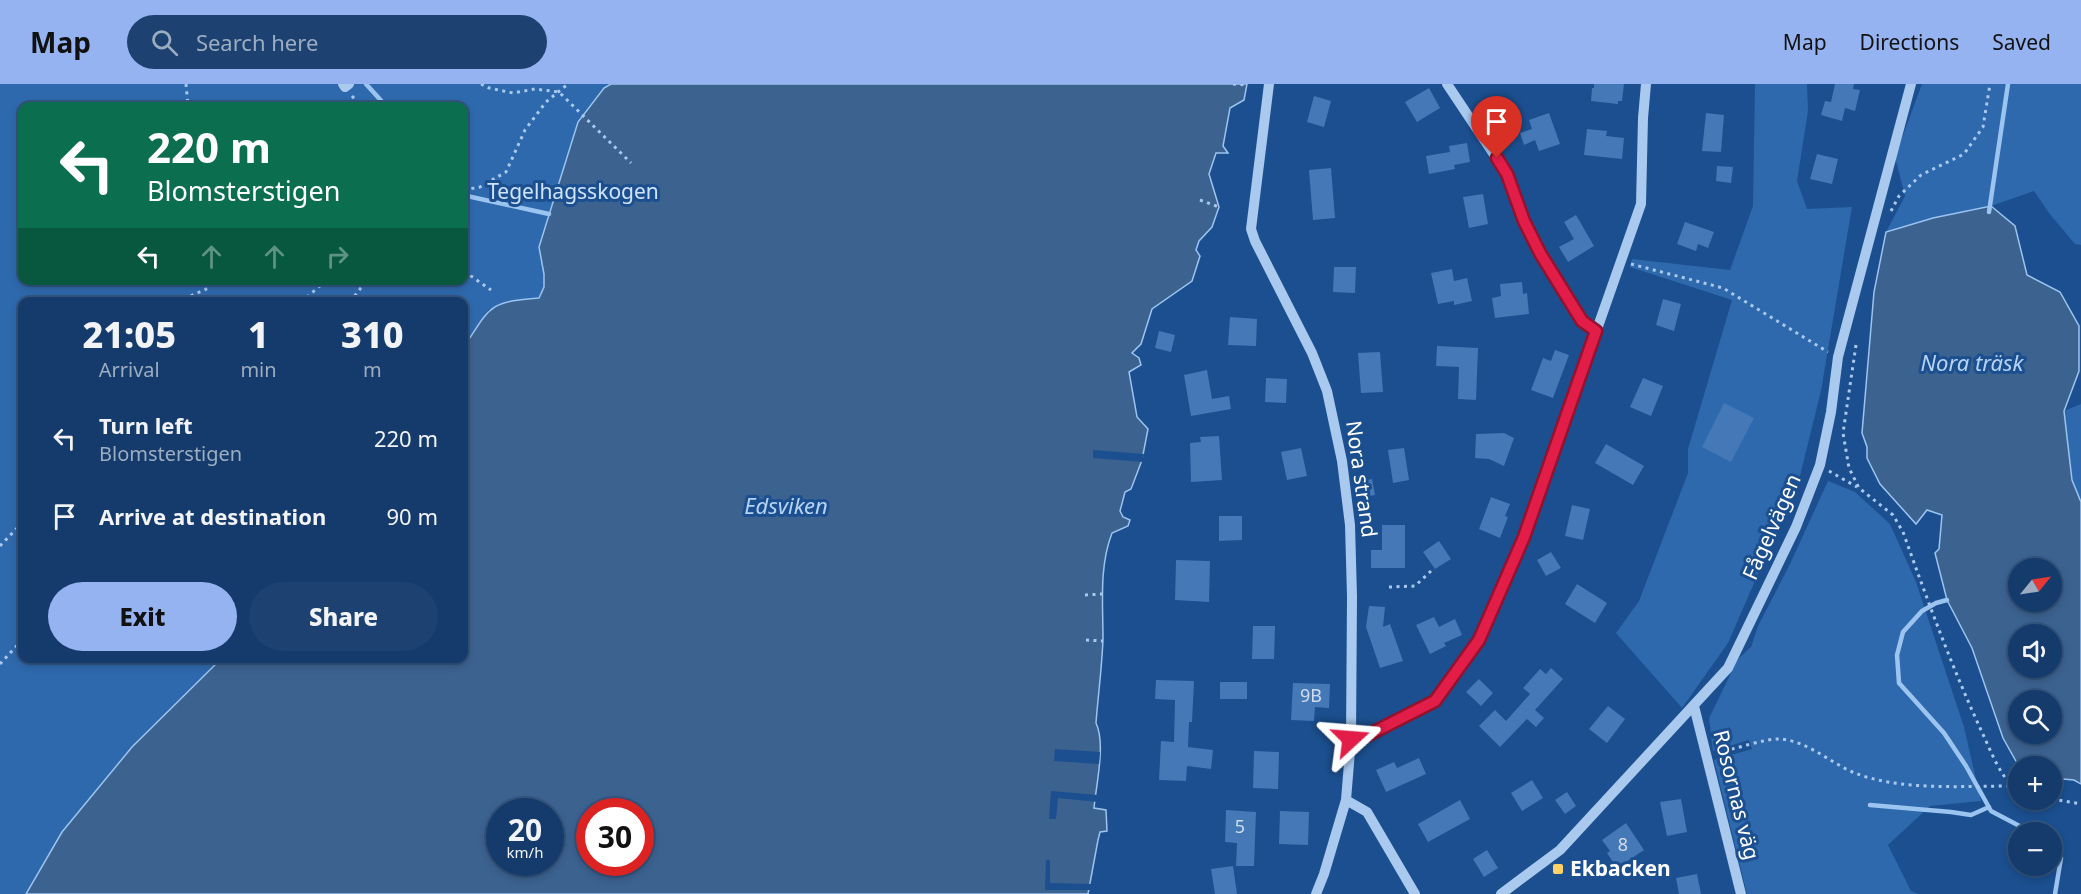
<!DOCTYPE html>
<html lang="en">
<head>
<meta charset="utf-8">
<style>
  :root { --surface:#143b6b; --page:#1d4271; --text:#f1f3f6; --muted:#9dadc1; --line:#33557e; --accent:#95b2f1 }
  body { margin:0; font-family:"Noto Sans",sans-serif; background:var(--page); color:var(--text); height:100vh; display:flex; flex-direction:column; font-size:22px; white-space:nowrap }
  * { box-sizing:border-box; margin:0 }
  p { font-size:20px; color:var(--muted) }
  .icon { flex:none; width:33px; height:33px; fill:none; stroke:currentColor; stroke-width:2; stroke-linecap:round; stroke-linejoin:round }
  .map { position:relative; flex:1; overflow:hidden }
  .sheet { position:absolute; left:18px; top:213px; width:450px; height:366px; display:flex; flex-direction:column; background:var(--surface); border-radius:12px; box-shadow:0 3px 9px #0003,0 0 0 2px var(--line) }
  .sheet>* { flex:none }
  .top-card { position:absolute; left:18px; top:18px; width:450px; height:183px; border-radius:12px; box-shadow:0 3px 9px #0003,0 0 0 2px var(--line); background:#0b6e4f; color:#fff; overflow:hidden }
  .needle { width:39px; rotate:60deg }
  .buttons { position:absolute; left:2008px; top:474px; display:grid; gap:12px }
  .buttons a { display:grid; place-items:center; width:54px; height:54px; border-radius:50%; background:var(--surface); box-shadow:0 3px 9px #0003,0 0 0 2px var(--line); font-size:30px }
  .speed { position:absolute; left:486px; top:714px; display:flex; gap:12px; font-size:30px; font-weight:700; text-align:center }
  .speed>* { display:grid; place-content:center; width:78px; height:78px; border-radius:50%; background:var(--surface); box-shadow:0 3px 9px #0003,0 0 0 2px var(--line); line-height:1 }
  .speed small { font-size:15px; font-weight:400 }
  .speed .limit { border:9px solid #d22; background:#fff; color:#111 }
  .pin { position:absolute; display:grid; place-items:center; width:51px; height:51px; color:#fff; margin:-62px -26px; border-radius:50% 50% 50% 0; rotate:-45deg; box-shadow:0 0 6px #0007 }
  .pin .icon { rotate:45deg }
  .me { position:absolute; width:66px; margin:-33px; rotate:71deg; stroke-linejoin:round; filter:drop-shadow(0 0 4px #0008) }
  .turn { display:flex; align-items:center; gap:21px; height:126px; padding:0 30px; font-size:27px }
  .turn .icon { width:78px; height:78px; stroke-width:2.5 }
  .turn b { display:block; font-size:42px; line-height:51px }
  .lanes { display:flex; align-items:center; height:57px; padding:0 30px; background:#0003; justify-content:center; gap:30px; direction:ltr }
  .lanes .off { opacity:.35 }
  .eta { display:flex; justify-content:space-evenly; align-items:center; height:102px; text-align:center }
  .eta b { font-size:36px; font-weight:800; line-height:42px }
  .primary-button { display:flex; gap:12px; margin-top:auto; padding:12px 30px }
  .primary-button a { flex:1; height:69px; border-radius:36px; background:var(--accent); color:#111; font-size:24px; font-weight:800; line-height:69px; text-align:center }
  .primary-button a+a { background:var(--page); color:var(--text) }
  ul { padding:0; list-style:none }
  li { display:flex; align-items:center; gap:18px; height:78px; padding:0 30px }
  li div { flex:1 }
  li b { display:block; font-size:22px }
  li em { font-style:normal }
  header { display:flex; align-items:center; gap:36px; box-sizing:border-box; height:84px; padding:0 30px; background:var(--accent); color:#111 }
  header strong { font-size:28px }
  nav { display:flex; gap:33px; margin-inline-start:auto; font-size:21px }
  .search { width:420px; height:54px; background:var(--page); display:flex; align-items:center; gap:15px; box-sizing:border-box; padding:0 21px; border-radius:33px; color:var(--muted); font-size:22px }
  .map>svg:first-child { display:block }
</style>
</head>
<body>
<header>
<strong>Map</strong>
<div class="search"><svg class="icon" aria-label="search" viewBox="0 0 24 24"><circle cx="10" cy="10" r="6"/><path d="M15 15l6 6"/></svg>Search here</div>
<nav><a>Map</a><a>Directions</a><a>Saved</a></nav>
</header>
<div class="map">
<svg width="2081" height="810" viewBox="0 0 2081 810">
  <rect width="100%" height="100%" fill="#1b4f8f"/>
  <path fill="#2e69ad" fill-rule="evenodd" d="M0,0H736L598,320L489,225L464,263V218H22V574L221,575L132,663L62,748L26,810H0ZM22,22H464V196H22Z
    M1755,0H1807L1808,27L1797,97L1807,125L1852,123L1821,307L1799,396L1728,559L1682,624L1616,549L1639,517L1688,389V365L1732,216L1630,183L1632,175L1730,186L1753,122Z
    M1922,0H2081V161L2075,160L2049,129L2034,107L1991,122L1932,134L1886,148L1905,112L1895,73Z
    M2081,320V418L2072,396L2064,327Z
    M1828,397L1855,408L1890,440L1916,498L1964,643L1981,717L1930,722L1888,761L1911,807L1919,810H1747L1714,676L1752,665L1749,656L1713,667L1709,634L1738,575L1751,563L1758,542L1790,480Z"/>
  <path fill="#3c6290" stroke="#9cc4f0" stroke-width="1.5" fill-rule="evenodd" d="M611,0H1247L1244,16L1230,24L1223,62L1228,69H1216L1209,90L1219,123L1212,143L1199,157L1196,166L1200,172L1192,197L1152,225L1141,260L1132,269L1139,274L1141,281L1129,288L1137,333L1148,345L1142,376L1131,405L1125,408L1120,427L1123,433L1130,436L1128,442L1112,449C1099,483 1103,519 1103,555C1102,583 1098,612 1096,639C1106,660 1096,701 1094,724L1106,726L1107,747L1100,748L1098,756L1088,810H26L62,748L132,663L221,575L464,574V263C491,222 488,218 539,214L544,203V190L539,163L578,38L604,4ZM500,728H550V778H500ZM590,728H640V778H590Z
    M1991,122L2015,142L2027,191L2060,208L2079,242V287L2064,327L2072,396L2081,418V700L2074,696L2052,694V682H2023L2017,679L2003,654L1972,564L1947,516L1935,469L1939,465L1942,431L1927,426L1916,440L1880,400L1867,374V363L1862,349L1874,208L1886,148L1933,134ZM2019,484H2052V518H2019ZM2019,550H2052V584H2019ZM2019,616H2052V650H2019Z"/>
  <path fill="#1b4f8f" d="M1093,366L1144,370L1143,378L1093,374Z
    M1055,665L1100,668L1099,680L1054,677Z
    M1051,707L1098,711V718L1058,714L1056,735H1049Z
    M1046,776H1050V799L1092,800L1091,806H1045Z"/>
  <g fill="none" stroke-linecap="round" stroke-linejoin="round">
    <path stroke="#9cc4f0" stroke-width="4.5" d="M366,0L386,22
      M467,112L549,130
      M1989,128L2008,0
      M1947,516L1936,519L1922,527L1903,548L1897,571L1899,599L1944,649L1966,682L1991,727L2031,748
      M1870,721L1951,728L1971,731L1989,723
      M2052,760L2061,774L2055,810"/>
  </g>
  <path fill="#4478b7" d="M1594,0H1624L1622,17H1618V20L1591,17L1592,4H1594Z
    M1835,0H1854L1853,5L1860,6L1855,27L1845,24L1842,37L1821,31L1825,17L1831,18Z
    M1429,4L1440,24L1417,38L1405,18Z
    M1314,12L1331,17L1324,43L1307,38Z
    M1549,29L1560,60L1539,67L1535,56L1524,61L1520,49L1532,45L1529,36Z
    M1706,29L1724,31L1721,68L1702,67Z
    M1587,45L1607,47L1606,52L1624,54L1622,75L1584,71Z
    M1467,59L1470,78L1454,81L1455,85L1429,90L1426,72L1450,68L1449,62Z
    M1817,70L1838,75L1832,100L1810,95Z
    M1717,82L1733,83L1731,99L1716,97Z
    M1331,84L1335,134L1313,136L1309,86Z
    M1483,110L1488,140L1469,144L1463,113Z
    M1576,131L1594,162L1568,178L1559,163L1574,155L1564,138Z
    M1685,138L1714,148L1708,164L1698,160L1696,167L1677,160Z
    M1334,183H1356L1355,209L1333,208Z
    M1452,185L1454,197L1467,194L1472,217L1454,221V217L1438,220L1431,189Z
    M1522,198L1523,210L1527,209L1529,230L1495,234L1492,214L1501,212L1500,200Z
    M1663,215L1681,220L1674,247L1656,241Z
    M1230,233L1257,235L1256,262L1228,261Z
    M1159,247L1175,251L1171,268L1155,264Z
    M1437,262L1478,264L1476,316L1458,315L1459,283L1436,282Z
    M1555,266L1569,271L1553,314L1531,306L1543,274L1551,277Z
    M1380,268L1383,308L1361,309L1358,269Z
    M1207,286L1212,315L1229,312L1231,325L1191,332L1184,291Z
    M1266,294L1287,295L1286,319L1265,318Z
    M1643,294L1663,302L1651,332L1630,323Z
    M1724,319L1754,334L1731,378L1702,363Z
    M1504,349L1514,354L1504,382L1489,375L1475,374L1476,350Z
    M1219,352L1222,396L1191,398L1190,359L1201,358L1200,353Z
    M1606,360L1644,382L1633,401L1595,379Z
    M1301,364L1307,392L1287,396L1281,368Z
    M1404,364L1409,396L1393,399L1388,366Z
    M1372,395L1375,411L1358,414L1354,399Z
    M1491,413L1510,420L1505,432L1508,433L1500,454L1479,445Z
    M1572,421L1590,425L1583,456L1565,452Z
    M1219,432H1242V456L1219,457Z
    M1382,441H1405V484H1371V466H1382Z
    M1439,457L1451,475L1435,485L1423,468Z
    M1551,468L1561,484L1546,492L1537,476Z
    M1176,476L1210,477L1209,518L1175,516Z
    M1577,500L1607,519L1595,539L1565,520Z
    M1369,522L1385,523L1383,543L1390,540L1403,577L1380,584L1366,543Z
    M1434,533L1439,543L1455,535L1462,551L1444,559L1446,562L1430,570L1416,541Z
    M1253,542H1275L1274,575H1252Z
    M1551,584L1563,595L1535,626L1544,634L1536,643L1527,635L1500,663L1479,642L1495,626L1506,637L1530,610L1523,604L1540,585L1546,590Z
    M1479,595L1493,609L1481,622L1466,608Z
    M1156,596L1194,597L1192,638H1189L1188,663L1213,666L1211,685L1187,682L1186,697L1159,696L1161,657L1174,658L1175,616L1155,615Z
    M1220,598H1247V615H1220Z
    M1293,599L1330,600L1329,624L1315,623L1314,637L1291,636Z
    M1608,622L1625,635L1607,659L1589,645Z
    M1254,667L1279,668L1278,705L1253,704Z
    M1419,674L1426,690L1386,708L1376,686L1394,678L1397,684Z
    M1532,696L1543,714L1522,727L1511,709Z
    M1567,708L1576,722L1565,730L1555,716Z
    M1681,715L1687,748L1667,752L1660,718Z
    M1460,716L1470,735L1428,758L1418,740Z
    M1226,726L1256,728L1254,782H1236L1237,759L1225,758Z
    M1280,727L1309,728L1308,761L1279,760Z
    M1626,739L1644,766L1617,784L1607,769L1610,767L1602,756Z
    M1487,766L1498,784L1484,793L1473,775Z
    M1233,782L1237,810H1215L1211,785Z
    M1697,790L1701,810H1679L1676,794Z"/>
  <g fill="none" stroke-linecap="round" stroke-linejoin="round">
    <path stroke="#a9c9ee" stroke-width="3" stroke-dasharray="3 4.5" stroke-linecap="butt" d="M186,0L188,22
      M481,0L489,4L513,9L535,5L559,8L631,79
      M1233,0L1247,1
      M352,12L361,22
      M464,106L480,103L506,88L525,46L546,18L568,0
      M1200,116L1219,123
      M1891,127L1899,112L1921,91L1964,70L1983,43L1990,0
      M464,178L471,192L491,206
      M1631,180L1723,204L1828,268
      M177,218L211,203V196
      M301,218L321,201L330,196
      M350,218L367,196
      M1856,261L1843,349L1849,384L1859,404L1893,431L1903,448C1927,515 1951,581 1981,646C1991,667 2000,694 2019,708
      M1829,387L1857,403
      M0,462L20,441L22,433
      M1389,503L1415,502L1431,487
      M1085,511L1102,510
      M1086,556L1103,557
      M0,580L22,556
      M1717,668C1734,666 1766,654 1780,655C1808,657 1830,679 1855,689C1901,707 1962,702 2011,702
      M2052,715L2081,720"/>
    <path stroke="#a9c9ee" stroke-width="10" d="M343,0L345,3L349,0
      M1269,0L1251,145L1255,157L1312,269L1327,307L1342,377L1350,441L1352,512L1351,655L1346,716L1324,790L1316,810
      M1447,0L1507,90L1524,137L1563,207L1582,237L1596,247
      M1694,622L1741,810
      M1351,655L1368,651L1435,617L1479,556L1524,453L1641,120L1643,34L1646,0
      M1346,716L1367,728L1415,810
      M1501,810L1560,766L1728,584L1796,443L1820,381L1831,328L1838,273L1911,0"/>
  </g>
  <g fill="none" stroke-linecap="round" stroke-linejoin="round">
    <g stroke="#92132f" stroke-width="15">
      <path id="route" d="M1351,655L1368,651L1435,617L1479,556L1524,453L1596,247L1582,237L1540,169L1524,137L1507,90L1497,74"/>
    </g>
    <use href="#route" stroke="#e11d48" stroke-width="10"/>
  </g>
  <rect fill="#ffd166" stroke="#1b4f8f" stroke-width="2" x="1552" y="779" width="12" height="12" rx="3"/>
  <g text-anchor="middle" stroke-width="6" stroke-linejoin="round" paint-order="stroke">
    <g font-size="18" fill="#d0dded">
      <text x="1311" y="618">9B</text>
      <text x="1240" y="749">5</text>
      <text x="1623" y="767">8</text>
    </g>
    <g font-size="21" fill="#cfe3fa" stroke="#1b4f8f">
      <text x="573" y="115">Tegelhagsskogen</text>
    </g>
    <g font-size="21" fill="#fff" stroke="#1b4f8f">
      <text transform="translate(1361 395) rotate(82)" y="7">Nora strand</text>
      <text transform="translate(1772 443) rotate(-66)" y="7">Fågelvägen</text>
      <text transform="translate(1736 711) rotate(76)" y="7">Rosornas väg</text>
    </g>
    <g font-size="21" font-weight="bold" fill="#fff" stroke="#1b4f8f" text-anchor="start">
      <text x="1570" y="792">Ekbacken</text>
    </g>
    <g font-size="22" font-style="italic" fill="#b5d3f5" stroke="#1b4f8f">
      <text x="1972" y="287">Nora träsk</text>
      <text x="786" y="430">Edsviken</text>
    </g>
  </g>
</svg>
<div class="buttons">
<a><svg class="needle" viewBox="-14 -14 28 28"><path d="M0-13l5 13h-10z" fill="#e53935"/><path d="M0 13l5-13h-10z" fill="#9dadc1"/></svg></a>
<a><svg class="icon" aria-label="sound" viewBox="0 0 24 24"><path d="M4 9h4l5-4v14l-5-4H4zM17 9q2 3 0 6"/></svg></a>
<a><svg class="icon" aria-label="search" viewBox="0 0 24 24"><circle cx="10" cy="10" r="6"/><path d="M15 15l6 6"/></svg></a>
<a>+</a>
<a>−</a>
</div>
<div class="speed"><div>20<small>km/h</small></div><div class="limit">30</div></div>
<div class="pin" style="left:1497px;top:74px;background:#d93025"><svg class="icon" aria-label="arrive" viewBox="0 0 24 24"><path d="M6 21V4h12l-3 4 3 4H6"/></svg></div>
<svg class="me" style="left:1351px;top:655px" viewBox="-20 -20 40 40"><path d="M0-17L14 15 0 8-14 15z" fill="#e11d48" stroke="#fff" stroke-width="4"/></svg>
<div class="top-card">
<div class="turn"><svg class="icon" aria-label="left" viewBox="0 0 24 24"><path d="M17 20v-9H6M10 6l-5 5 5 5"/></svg><div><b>220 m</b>Blomsterstigen</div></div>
<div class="lanes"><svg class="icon" aria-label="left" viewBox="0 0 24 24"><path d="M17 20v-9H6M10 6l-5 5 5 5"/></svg><svg class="icon off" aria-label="ahead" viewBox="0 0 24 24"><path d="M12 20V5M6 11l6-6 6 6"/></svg><svg class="icon off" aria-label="ahead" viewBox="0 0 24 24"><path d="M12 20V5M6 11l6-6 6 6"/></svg><svg class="icon off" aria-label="right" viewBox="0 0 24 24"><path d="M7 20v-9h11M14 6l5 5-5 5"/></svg></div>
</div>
<section class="sheet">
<div class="eta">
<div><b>21:05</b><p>Arrival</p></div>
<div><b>1</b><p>min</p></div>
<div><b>310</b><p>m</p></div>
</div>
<ul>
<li><svg class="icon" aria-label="left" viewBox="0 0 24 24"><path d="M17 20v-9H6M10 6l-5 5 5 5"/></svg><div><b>Turn left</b><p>Blomsterstigen</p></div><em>220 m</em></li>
<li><svg class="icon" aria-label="arrive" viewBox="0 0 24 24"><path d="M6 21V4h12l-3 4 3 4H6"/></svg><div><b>Arrive at destination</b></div><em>90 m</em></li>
</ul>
<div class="primary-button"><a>Exit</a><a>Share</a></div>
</section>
</div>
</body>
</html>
